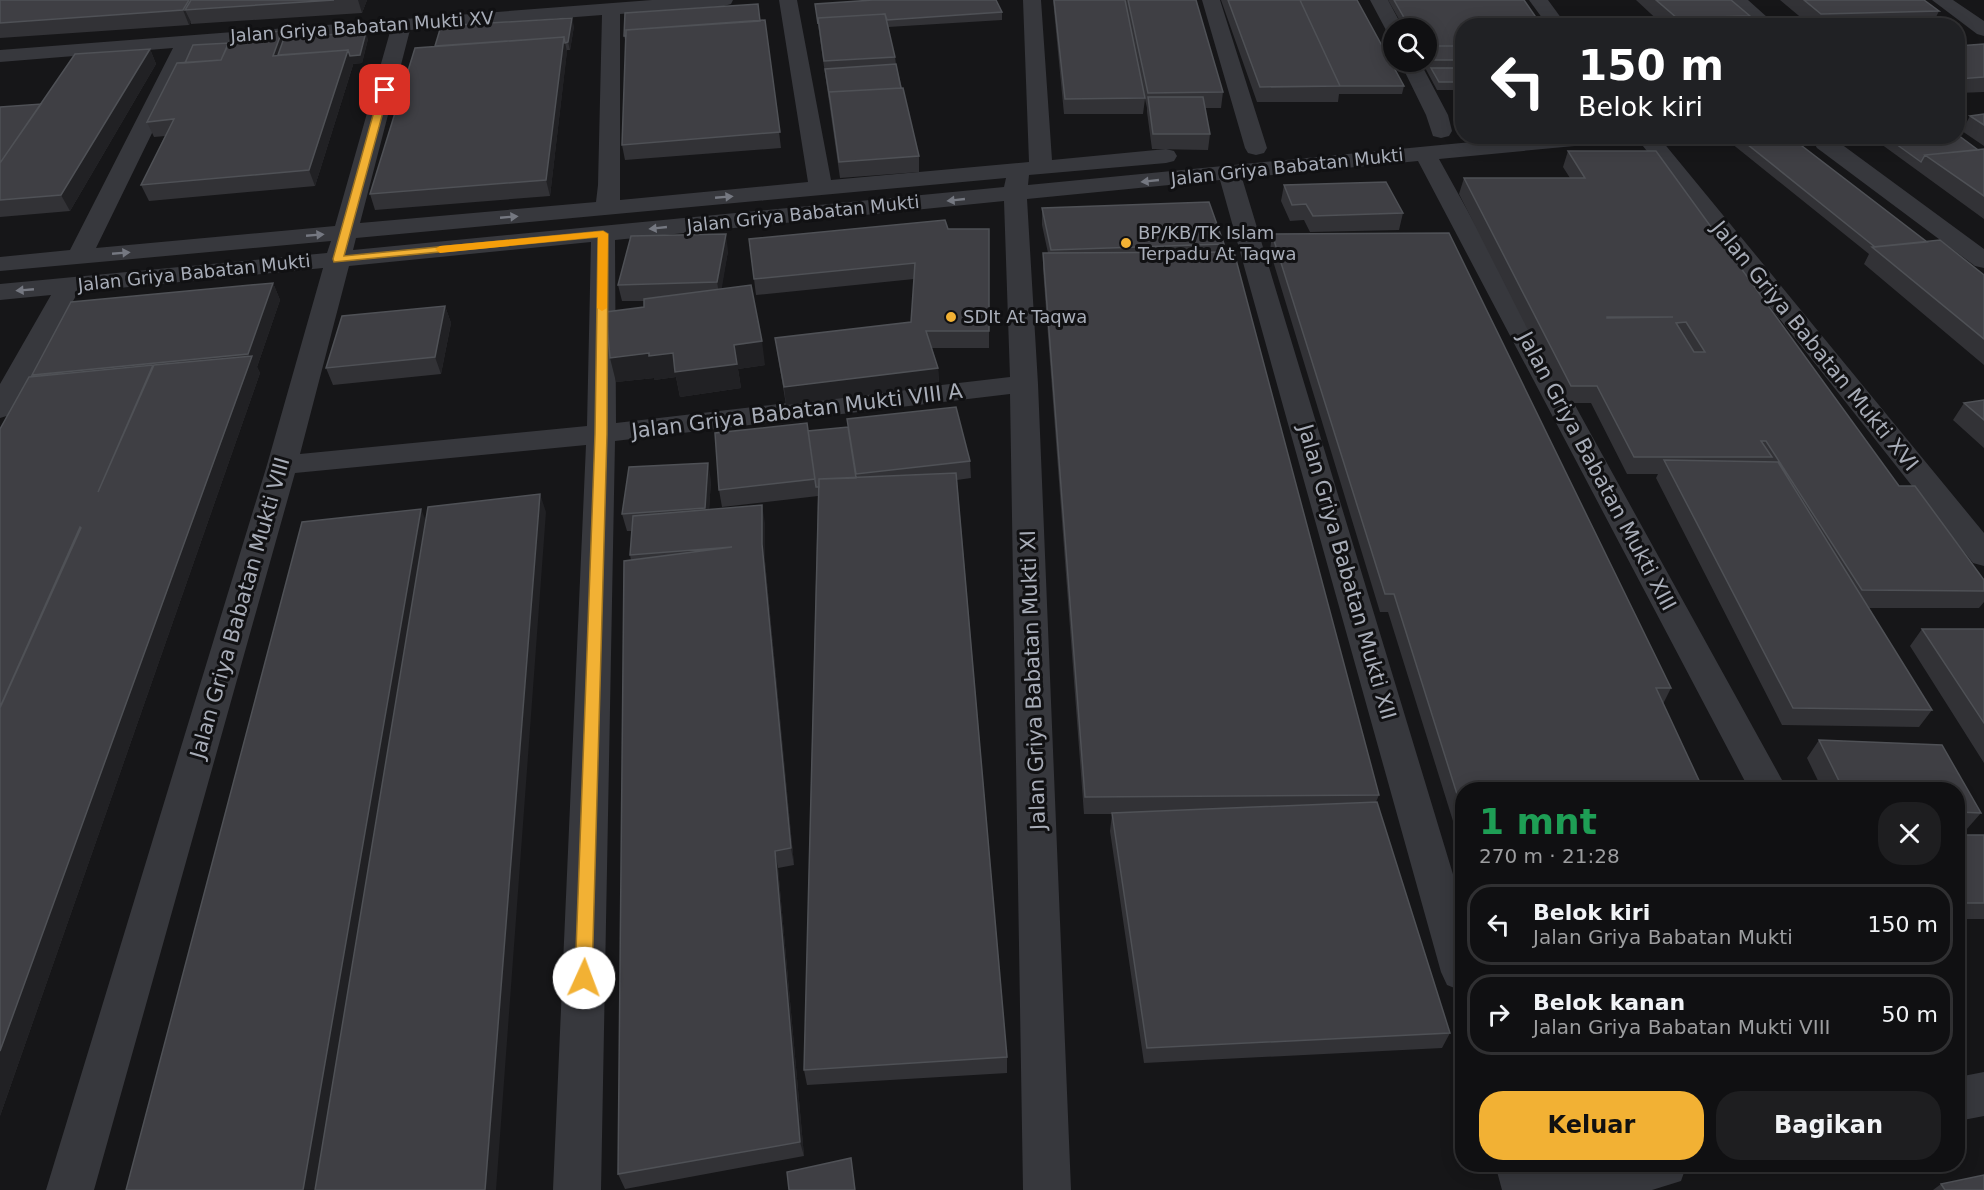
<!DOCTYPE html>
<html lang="id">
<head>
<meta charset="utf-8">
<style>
  :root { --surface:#101012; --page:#1e1e20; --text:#f1f3f6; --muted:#9c9d9f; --line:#303032; --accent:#f2b134 }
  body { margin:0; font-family:"DejaVu Sans",sans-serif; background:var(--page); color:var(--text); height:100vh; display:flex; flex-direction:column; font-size:22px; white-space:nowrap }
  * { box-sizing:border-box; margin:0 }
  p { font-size:20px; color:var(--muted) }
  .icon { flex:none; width:33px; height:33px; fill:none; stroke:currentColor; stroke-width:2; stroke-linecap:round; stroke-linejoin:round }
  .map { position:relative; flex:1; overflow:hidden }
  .side { position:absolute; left:1455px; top:782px; width:510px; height:390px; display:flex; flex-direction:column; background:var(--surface); border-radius:24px; box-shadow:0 3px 15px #0003,0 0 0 2px var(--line) }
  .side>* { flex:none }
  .hud { position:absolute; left:1455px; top:18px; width:510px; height:126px; border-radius:24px; box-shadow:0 3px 15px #0003,0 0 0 2px var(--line); background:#202124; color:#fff; overflow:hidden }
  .tools { position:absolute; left:1383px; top:18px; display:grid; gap:12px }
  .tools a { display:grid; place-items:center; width:54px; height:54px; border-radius:50%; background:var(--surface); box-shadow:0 3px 15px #0003,0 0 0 2px var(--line); font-size:30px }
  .pin { position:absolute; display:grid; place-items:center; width:51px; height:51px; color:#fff; margin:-26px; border-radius:12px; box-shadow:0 3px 9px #0006 }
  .me { position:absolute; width:66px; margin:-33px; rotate:2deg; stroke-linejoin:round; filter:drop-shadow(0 0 4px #0008) }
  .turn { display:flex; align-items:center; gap:21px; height:126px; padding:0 24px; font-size:27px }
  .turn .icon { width:78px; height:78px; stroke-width:2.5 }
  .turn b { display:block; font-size:42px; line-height:51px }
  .round { display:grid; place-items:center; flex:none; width:63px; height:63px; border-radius:24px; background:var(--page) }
  .overview { display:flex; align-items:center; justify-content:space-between; height:102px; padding:0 24px }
  h1 { font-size:36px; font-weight:700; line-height:45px; color:#1e9e55 }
  .primary-button { display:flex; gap:12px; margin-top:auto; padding:12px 24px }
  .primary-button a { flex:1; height:69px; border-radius:24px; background:var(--accent); color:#111; font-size:24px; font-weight:700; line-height:69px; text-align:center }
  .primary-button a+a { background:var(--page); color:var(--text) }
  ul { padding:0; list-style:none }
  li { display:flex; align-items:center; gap:18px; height:81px; margin:0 12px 9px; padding:0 12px; border:3px solid var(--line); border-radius:24px }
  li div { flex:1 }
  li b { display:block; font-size:22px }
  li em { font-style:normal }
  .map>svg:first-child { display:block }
</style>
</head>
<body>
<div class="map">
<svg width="1984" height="1190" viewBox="0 0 1984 1190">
  <rect width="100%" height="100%" fill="#161618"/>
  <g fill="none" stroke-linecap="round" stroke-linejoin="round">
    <path fill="#37383d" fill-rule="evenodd" d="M652,0H733L731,4L724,6L620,14V200L808,182L779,0H797L831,180L1029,162L1023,0H1041L1052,160L1166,149L1174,151L1177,156L1174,161L1166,163L1029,175L1028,185L1533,136H1617L1614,141L1606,143L1439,159L1787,789H1749L1418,161L1242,178L1462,904V991L1447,985L1441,972L1220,180L1027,199L1038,384L1071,1190H1023L1010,394L615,441L601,1190H553L586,445L295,473L94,1190H46L267,465L323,268L78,292L14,409L10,415L0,418V384L51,295L0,300V284L327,253L331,241L0,271V257L70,250L173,48L0,62V50ZM602,15L598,185L596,202L360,223L410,30ZM390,32L335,226L96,248L194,47ZM1006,178L1004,187L353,250L356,238ZM1004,201L1010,377L616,423L615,240ZM591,242L587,426L300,454L349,266Z
      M1202,0H1220L1267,148L1264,153L1256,155L1248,153L1245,148Z
      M1370,0H1388L1403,28H1394V34L1387,32Z
      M1529,0H1548L1567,26H1548Z
      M1728,0H1748L1777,26H1756Z
      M1932,0H1953L1984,21V36L1977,34Z
      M1400,62H1420L1448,115L1452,131L1449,136L1441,138L1433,136L1426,115Z
      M1635,136H1658L1984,533V566L1973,563Z
      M1825,136L1833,138L1984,249V268L1975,266L1817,148L1814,143L1817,138Z
      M1984,1072V1116L1958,1121V1077Z
      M1495,1164H1541L1543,1168L1556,1164H1687L1681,1181L1652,1190H1502Z"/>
  </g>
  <path fill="#323236" d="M0,0H367L362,13L191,24V22L189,25L0,38Z
    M1053,0H1196L1223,92L1221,108H1205L1210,134L1208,150L1152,149L1147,112V108L1145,99L1143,114H1064Z
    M1221,0H1357L1404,86L1402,94H1339L1338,102H1257Z
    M1388,0H1524L1462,26V90H1437L1422,62H1426V28H1404Z
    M1636,0H1731L1750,16L1746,26H1664Z
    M1780,0H1924L1939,11L1932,25L1811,26Z
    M815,4L1002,12V20L888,27L895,57L896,64L919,156V172L840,178Z
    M765,20L781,148L625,160L622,145L626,43L624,36Z
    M574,26L570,50H567L550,196L375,210L370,194L435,46Z
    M282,31L284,38L368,39L362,63L352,64L353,65L315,186L149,201L141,185L165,136L154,137L147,122L185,63L229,43Z
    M1984,44V92L1958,93V46Z
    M150,49L156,64L70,211L0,217V107L41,104Z
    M1984,114V146L1962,131L1970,116Z
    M1727,136H1789L1927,242L1984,275V365L1864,264L1869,254L1726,139Z
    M1870,136H1958L1978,150L1984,149V219Z
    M1568,151L1899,486L1984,580V602L1979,608H1869L1932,710L1919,727L1782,725L1656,478L1658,474H1627L1591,403H1565L1459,194L1464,178H1570L1563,167Z
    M1284,185L1403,213L1399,230L1310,232L1304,220L1290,221L1281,201Z
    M1042,208L1224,244L1223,252L1379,795L1376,802L1450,1033L1442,1048L1144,1063L1110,831L1112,814H1084L1043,269V253H1048L1042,225Z
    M948,229H989V348H932L938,368L939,386L786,405L775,338L911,322L914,279L756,295L749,239Z
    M1272,234L1671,688L1663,704L1462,789V850L1388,612H1380L1270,251Z
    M728,251L721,289L765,365L738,369L741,388L680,397L676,377L654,380V378L616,382L644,307V301H622L618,285Z
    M273,283L280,300L257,367L260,373L0,1116L33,376L32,375Z
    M445,306L451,323L441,374L333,385L326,368Z
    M1984,400V448L1953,420L1964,403Z
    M847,419L970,461L971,478L957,480L1007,1057V1073L807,1085L804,1070L818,496L722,507L719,490L808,431L848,427Z
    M711,480L709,510L765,523V561L794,865L778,868L804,1156L625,1189L618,1174L631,560L630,555L632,531H627L622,514Z
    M1922,629H1984V763L1910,646Z
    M1819,740L1942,745L1981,813L1966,830H1958V789H1822L1807,758Z
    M1958,835H1984V919H1958Z
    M1941,1184L1984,1190H1933Z"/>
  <path fill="#212124" d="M189,0H203L185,10L191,22L189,25L183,10Z
    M358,0H367L362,13Z
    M572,18L574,26L570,50L568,42Z
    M282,31L287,46L348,50L366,32L368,39L362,63L352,64L353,65L315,186L309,170L273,56Z
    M564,37L567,52L550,196L546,180Z
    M150,49L156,64L70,211L61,195Z
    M726,234L728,251L720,299L717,282Z
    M273,283L280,300L257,367L260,373L0,1116V1051L251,360L248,354Z
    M445,306L451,323L441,374L435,357Z
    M762,341L765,365L738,369L741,388L680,397L676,377L654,380V378L616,382L610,358Z
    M938,368L939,386L786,405L784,387Z
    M708,463L711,480L708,526L705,508Z
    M540,494L546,512L496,1190H485Z
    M762,505L765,523V561L794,865L791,848L762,544Z
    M421,509L428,526L319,1190H303Z
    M775,851L778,868L804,1156L800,1142Z"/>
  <path fill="#3f3f44" stroke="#4f5156" stroke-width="1.5" fill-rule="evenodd" d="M0,0H189L183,10L0,23Z
    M191,0H334L185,10Z
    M873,0H996L1002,12L887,20L885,14L818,18V24L815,4Z
    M1054,0H1125L1145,98L1065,99Z
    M1128,0H1196L1223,92L1148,93Z
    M1228,0H1300L1340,86L1260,87Z
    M1300,0H1357L1404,86H1340Z
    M1394,0H1524L1542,26H1462V46H1426V28H1410Z
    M1656,0H1731L1750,16L1677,18Z
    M1804,0H1924L1939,11L1821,14Z
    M758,4L760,21L626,30V36H624L625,13Z
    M885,14L895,57L824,61L818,18Z
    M572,18L568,42L565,43L564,37L435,46L441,26Z
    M765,20L780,132L622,145L626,30Z
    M282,31L273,56L348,50L309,170L141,185L174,119L147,122L177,63L221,60L232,35Z
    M366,32L360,55L350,56L348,50L278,55L284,38Z
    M564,37L546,180L370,194L415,48Z
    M229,43L221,60L185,63L193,45Z
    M1984,44V77L1958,79V46Z
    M1426,46H1462V60H1433L1426,49Z
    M150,49L61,195L0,200V163L75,54Z
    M896,64L901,88L829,92L830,100L825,69Z
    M1431,68H1462V82H1439Z
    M903,88L919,156L839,162L829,92Z
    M1148,97H1203L1210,134H1153Z
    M41,104L0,163V107Z
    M1984,114V125L1970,116Z
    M1958,135L1978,150L1925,155L1921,162L1885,136H1958Z
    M1737,136H1789L1927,242L1875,247Z
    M1984,149V196L1925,155Z
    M1568,151H1656L1899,486H1915L1984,580V591L1862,590L1766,441H1761L1772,457H1634L1597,386H1571L1464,178H1585ZM1607,317H1673L1607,318ZM1686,322L1705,352H1694L1676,323Z
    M1386,182L1403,213L1313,216L1306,204L1292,205L1284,185Z
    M1209,202L1224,244L1051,250L1042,208Z
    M945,220L948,229H989V331H926L938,368L784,387L775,338L911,322L915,263L754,279L749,239Z
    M1449,233L1671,688H1656L1703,789H1462V810L1394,594H1385L1272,234Z
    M726,234L717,282L618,285L631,236Z
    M1940,240L1984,275V339L1872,247Z
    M1234,252L1379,795L1085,797L1043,253Z
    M273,283L248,354L32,375L71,302Z
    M751,285L762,341L734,345L737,364L675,372L673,353L649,356V353L610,358L606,312L644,307V299Z
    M445,306L435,357L326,368L342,316Z
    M252,356L0,1051V708L81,528L80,527L0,707V429L29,377L153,365L98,492L154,365Z
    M1984,400V420L1964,403Z
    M956,407L970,461L856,474L847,419Z
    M807,423L815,479L719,490L715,433Z
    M848,427L856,478L819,479V487H816L808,431Z
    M1664,460L1778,462L1932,710L1793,708Z
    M708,463L705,508L622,514L629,467Z
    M956,473L1007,1057L804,1070L819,479Z
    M540,494L485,1190H315L428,507Z
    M762,505V544L791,848L775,851L800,1142L618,1174L624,561L732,547L630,555L633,516Z
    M421,509L303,1190H126L302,522Z
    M1922,629H1984V723Z
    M1819,740L1942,745L1981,813L1958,812V789H1843Z
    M1377,802L1450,1033L1147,1048L1112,813Z
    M1958,835H1984V903H1958Z
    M851,1158L855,1190H789L787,1172Z
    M1984,1175V1190H1945L1941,1184Z"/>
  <defs><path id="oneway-solid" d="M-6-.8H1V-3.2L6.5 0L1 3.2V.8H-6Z" transform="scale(1.5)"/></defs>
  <g fill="#757881">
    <use href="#oneway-solid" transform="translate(1150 181) rotate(174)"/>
    <use href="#oneway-solid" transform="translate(724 197) rotate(-5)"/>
    <use href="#oneway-solid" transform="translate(956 200) rotate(174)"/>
    <use href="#oneway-solid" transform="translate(509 217) rotate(-5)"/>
    <use href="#oneway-solid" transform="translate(658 228) rotate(174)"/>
    <use href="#oneway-solid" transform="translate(315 235) rotate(-5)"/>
    <use href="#oneway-solid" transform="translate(121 253) rotate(-5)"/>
    <use href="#oneway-solid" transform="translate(25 290) rotate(175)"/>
  </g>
  <path fill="#f2b134" stroke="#9d7322" stroke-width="1.5" d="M385,87L389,90L344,256L603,231L608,234L607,434L592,978L590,983L584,985L577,983L575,978L595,434L598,237L334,262L333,259L380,90Z"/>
  <path fill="#f59e0b" d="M603,231L608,234L607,308L602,311L597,308L598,237L440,253L435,249L440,246Z"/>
  <g fill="#f2b134" stroke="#111113" stroke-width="2">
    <circle cx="1126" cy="243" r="6"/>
    <circle cx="951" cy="317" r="6"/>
  </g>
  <g text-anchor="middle" stroke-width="6" stroke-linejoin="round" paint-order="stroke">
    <g font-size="18" fill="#a8adb8" stroke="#111113">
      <text transform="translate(362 27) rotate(-4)" y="6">Jalan Griya Babatan Mukti XV</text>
      <text transform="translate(1287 167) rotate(-6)" y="6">Jalan Griya Babatan Mukti</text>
      <text transform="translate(803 214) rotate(-6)" y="6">Jalan Griya Babatan Mukti</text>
      <text transform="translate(194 273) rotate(-6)" y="6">Jalan Griya Babatan Mukti</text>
    </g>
    <g font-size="18" fill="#a8adb8" stroke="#111113" text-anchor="start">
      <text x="1138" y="239">BP/KB/TK Islam<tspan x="1138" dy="21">Terpadu At Taqwa</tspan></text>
      <text x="963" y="323">SDIt At Taqwa</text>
    </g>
    <g font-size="21" fill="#a8adb8" stroke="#111113">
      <text transform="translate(1815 346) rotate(51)" y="7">Jalan Griya Babatan Mukti XVI</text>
      <text transform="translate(797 411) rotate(-7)" y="7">Jalan Griya Babatan Mukti VIII A</text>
      <text transform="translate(1597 471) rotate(62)" y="7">Jalan Griya Babatan Mukti XIII</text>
      <text transform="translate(1347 572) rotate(74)" y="7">Jalan Griya Babatan Mukti XII</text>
      <text transform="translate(240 608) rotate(-74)" y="7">Jalan Griya Babatan Mukti VIII</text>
      <text transform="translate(1033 680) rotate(-92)" y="7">Jalan Griya Babatan Mukti XI</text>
    </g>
  </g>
</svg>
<div class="tools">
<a><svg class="icon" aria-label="search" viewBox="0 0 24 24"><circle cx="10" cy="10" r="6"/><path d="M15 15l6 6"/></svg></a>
</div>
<div class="pin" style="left:385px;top:90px;background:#d93025"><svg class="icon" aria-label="arrive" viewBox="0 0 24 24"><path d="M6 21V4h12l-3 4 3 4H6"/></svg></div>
<svg class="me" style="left:584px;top:978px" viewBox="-20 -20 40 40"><circle r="19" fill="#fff"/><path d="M0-13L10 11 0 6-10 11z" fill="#f2b134"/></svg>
<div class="hud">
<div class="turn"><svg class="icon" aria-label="left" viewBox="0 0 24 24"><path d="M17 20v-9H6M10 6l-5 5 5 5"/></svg><div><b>150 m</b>Belok kiri</div></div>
</div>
<section class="side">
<div class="overview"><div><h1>1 mnt</h1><p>270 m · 21:28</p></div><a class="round"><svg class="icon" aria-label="close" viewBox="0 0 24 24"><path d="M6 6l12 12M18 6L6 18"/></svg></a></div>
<ul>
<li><svg class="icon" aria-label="left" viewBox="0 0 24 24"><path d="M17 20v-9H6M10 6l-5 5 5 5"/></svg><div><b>Belok kiri</b><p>Jalan Griya Babatan Mukti</p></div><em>150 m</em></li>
<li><svg class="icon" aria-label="right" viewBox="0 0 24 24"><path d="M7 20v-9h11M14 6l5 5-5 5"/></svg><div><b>Belok kanan</b><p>Jalan Griya Babatan Mukti VIII</p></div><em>50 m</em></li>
</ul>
<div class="primary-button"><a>Keluar</a><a>Bagikan</a></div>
</section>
</div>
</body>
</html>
